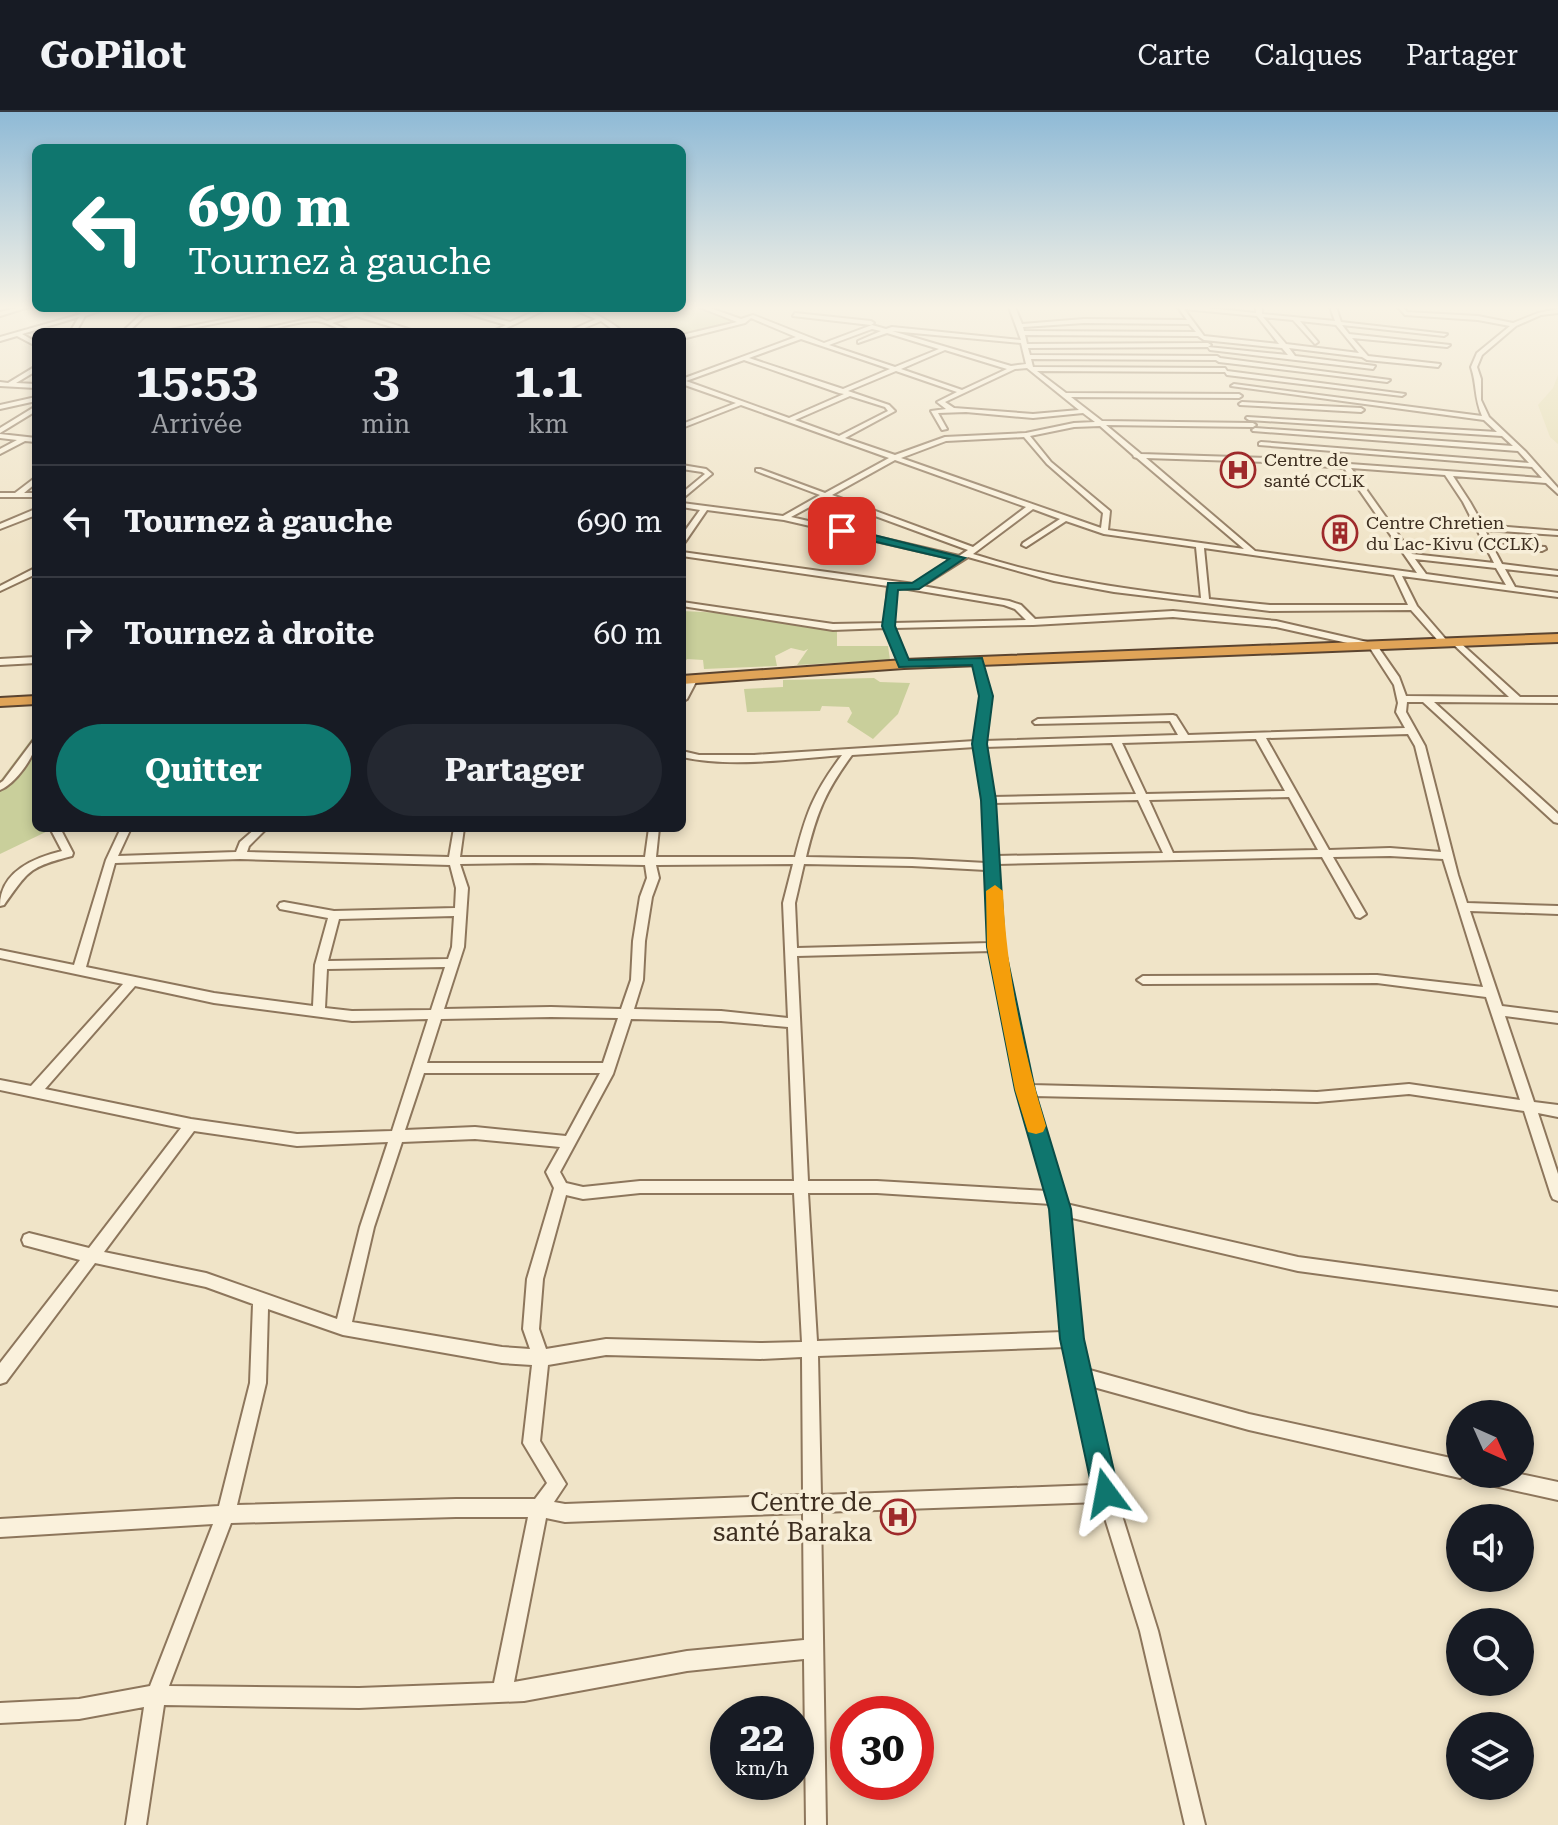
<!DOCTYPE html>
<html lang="fr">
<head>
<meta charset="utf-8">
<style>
  :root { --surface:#171b24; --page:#242831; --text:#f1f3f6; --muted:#9ea1a6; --line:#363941; --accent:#0f766e }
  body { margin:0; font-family:"Roboto Serif",serif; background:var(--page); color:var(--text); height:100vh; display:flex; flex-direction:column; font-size:30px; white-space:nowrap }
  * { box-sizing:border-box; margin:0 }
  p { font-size:26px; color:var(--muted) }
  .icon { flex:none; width:44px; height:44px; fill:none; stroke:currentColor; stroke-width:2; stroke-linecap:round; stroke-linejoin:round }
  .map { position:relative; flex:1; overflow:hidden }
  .sheet { position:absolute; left:32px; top:216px; width:654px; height:504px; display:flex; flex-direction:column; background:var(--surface); border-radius:12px; box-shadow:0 4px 12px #0003 }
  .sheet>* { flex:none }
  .banner { position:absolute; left:32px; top:32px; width:654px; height:168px; border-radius:12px; box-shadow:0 4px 12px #0003; background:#0f766e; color:#fff; overflow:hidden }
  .needle { width:52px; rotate:135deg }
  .buttons { position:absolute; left:1446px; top:1288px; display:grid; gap:16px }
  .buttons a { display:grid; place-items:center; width:88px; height:88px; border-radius:50%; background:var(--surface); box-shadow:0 4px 12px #0003; font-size:40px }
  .speed { position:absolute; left:710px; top:1584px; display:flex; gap:16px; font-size:40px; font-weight:700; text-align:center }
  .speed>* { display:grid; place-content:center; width:104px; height:104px; border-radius:50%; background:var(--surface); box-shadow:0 4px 12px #0003; line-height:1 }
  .speed small { font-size:20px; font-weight:400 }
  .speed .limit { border:12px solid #d22; background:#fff; color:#111 }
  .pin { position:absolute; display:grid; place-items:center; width:68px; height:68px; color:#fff; margin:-34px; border-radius:16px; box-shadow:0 4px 12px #0006 }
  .me { position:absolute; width:88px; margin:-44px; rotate:347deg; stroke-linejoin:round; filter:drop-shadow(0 0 6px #0008) }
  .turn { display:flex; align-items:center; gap:28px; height:168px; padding:0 24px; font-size:36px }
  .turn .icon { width:104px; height:104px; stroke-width:2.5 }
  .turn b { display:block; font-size:56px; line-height:68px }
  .eta { display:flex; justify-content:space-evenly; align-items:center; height:136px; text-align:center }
  .eta b { font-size:48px; font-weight:700; line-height:56px }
  .cta { display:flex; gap:16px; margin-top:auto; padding:16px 24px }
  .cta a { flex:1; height:92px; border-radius:48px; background:var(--accent); color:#fff; font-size:32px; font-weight:700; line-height:92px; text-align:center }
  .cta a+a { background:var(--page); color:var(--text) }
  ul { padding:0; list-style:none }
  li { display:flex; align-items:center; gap:24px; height:112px; padding:0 24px; border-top:2px solid var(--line) }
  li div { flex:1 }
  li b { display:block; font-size:30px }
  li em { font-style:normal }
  header { display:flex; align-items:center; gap:48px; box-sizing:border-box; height:112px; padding:0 40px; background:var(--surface); border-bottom:2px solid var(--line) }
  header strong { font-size:38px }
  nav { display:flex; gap:44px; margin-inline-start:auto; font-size:28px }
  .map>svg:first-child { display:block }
</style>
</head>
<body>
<header>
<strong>GoPilot</strong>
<nav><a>Carte</a><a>Calques</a><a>Partager</a></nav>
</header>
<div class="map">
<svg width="1558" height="1713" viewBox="0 0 1558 1713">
  <rect width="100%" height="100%" fill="#f0e4c8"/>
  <path fill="#e6deb5" d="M1558,263V332L1550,325L1538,293L1553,276Z"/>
  <path fill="#c9cf9b" d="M696,195L740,209L682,223V220H627L597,201Z
    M682,499L724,501L837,517V534H888L890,548L797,553L808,537L804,539L791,536L775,544L777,554L704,557L703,548L687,547L682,554Z
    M874,566L880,570L910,571L898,602L873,627L847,610L852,601L849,595L822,594L820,599L747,600L744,577L783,575V568Z
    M36,621V716H54L0,742V669Z"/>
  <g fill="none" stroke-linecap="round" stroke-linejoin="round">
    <g stroke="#8d765c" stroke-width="4">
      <path id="minor" d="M20,195H29L0,204V200Z
        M699,195H707L741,207L753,203L824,231L872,213L886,217L892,215L1021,228L1009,195H1015L1022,212L1084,207L1187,208L1178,195H1198L1256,201V195H1262V202L1335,209L1330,195H1336L1341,210L1447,222L1444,224L1342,213L1349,222L1450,233L1447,235L1352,226L1368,244L1440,252L1438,255L1367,248L1362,245L1289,236L1295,244L1375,254L1373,257L1210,238L1208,235L1288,243L1282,236L1204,228L1198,224L1025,223L1027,232L1208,231L1211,233L1208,235L1028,236L1030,243L1217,244L1220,246L1390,268L1387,270L1219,250L1216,248L1031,247L1033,255L1225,256L1227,259L1405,282L1402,284L1227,263L1225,260L1037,259L1066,281L1239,282L1242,284L1239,286L1071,285L1102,309L1253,311L1256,313L1253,315L1106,313L1141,342L1267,346L1542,366L1532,355L1259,333V331L1261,330L1529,351L1518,339L1253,319L1252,318L1255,316L1513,334L1502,324L1249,308L1246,306L1247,305L1497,320L1484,308L1231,274L1234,272L1482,304C1474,285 1477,273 1471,255L1477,241L1510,214L1478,208L1405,203L1398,195H1403L1407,200L1478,204L1513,211L1538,201L1558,197V201L1541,203L1516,214L1482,243L1477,255L1481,267V288L1489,305L1526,340L1558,376V382L1546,371L1453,364L1470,390L1483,413L1558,419V423L1485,418L1492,432L1545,435L1546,437L1542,439L1494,437L1502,452L1558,459V463L1505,457L1515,475L1558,481V485L1402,464L1417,494L1449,531L1445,534L1442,533L1411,498L1270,499L1205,491L1114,480L1054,469L968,445L922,474L1009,489L1021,493L1035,507L1173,499L1276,509L1376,532L1399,565L1406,584L1509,585L1453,532V528L1456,527L1520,585H1558V591L1434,590L1558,702V711L1554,710L1423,590H1407L1406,600L1425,634L1458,763L1467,791L1558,794V802L1470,799L1502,894L1558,901V911L1505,904L1534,990L1558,993V1005L1538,1001L1558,1062V1089L1553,1087L1551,1083L1524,999L1409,982L1317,990L1033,984L1066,1092L1298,1145L1558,1180V1194L1298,1159L1068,1105L1080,1227L1086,1257L1249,1302L1460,1348V1362H1466L1460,1366L1249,1318L1090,1274L1115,1381L1158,1519L1205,1713H1185L1140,1519L1100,1390L821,1400L826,1713H806L804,1547L687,1559L524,1589L359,1596L164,1593L146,1713H126L144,1595L79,1607L0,1611V1591L79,1587L150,1574L213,1412L0,1425V1407L219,1394L250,1271L253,1192L206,1175L95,1151L6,1270L0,1272V1251L80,1148L24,1133L22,1128L24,1123L29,1121L89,1136L181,1016L0,978V968L31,974L123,872L0,846V838L74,853L106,748L121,716H131L118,744L236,740L240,730L256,716H267L249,734L247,740L449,745L454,716H464L460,745H645L649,716H659L656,745H795C806,701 814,680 842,643C791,647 731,656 682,645V639L699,643H754L975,629L981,584L973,549L977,546L981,549L991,584L984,629L1178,623L1170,609L1035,612L1033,610L1038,607L1173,603L1176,604L1188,623L1405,616L1396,600L1398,591L1394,573L1370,536L1276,515L1173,505L1033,513L894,516L908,552L904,555L900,552L886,516L833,518L682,494V490L833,512L885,511L888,474L682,444V440L914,472L954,447L784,408L707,398L685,430H682V423L700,398L682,395V391L783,404L820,383L756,359V357H760L825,381L889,346L741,293L682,316V312L736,291L682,272V267L796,225L751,206L745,211L682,227V223L737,210ZM1184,197L1257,204L1279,232L1204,224ZM1263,205L1293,208L1315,232L1318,230L1300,209L1336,213L1359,241L1286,232ZM1084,211L1189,212L1196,220L1024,219L1023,215ZM872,217L881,219L858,229V231L887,221L939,237L895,255L829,233ZM892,219L1021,231L1026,252L1011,254ZM801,227L890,257L843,277L749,246ZM945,238L1007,257L962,278L901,257ZM744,248L839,281L844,282L789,306L686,269ZM1027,256L1079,298L1033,302L954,296L945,290L1015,257ZM896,259L957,280L937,290L946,297L931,299L942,318L947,317L938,301L966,300L1033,306L1083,301L1095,310L1074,311L1026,321L945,325L895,343L845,326L895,299L889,293L848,279ZM850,284L885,295L888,299L839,324L795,308ZM1100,314L1133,343L1134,345L1137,346L1244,437L1108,418L1110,399L1051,350L1030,324L1074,315ZM1024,325L1047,352L1103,401L1101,416L901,346L946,329ZM1146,346L1267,350L1344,356L1417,461L1255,439ZM895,348L1026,395L973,435L832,383ZM1351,356L1445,363L1463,390L1494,451L1412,442ZM826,386L968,438L959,444L791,405ZM1033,397L1060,407L1023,431L1022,433L1026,435L1066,409L1104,422L1196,435L1201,486C1123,477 1047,466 973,442ZM1204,436L1394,463L1408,493H1270L1209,487ZM1415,447L1496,456L1506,473L1426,462ZM896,475L1004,493L1015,497L1026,508L893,511ZM1408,622L1415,634L1441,740L1390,736L1329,738L1266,626ZM1256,627L1285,679L1146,682L1122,631ZM1112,631L1136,682L993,685L984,635ZM975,635L983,688L986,751L912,747L806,745C817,700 825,680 852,643ZM1289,685L1318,738L1173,741L1149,688ZM1138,688L1163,741L996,744L993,691ZM1390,744L1443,747L1483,875L1377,863L1143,864L1137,868L1143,872L1377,871L1486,885L1520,988L1409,972L1317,980L1031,973L1002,835L997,752L1322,745L1356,805L1360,806L1366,802L1333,745ZM240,747L450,753L456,776L455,796L334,799L284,790L280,791L278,794L280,797L328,806L315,853L313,894L214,881L86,855L115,751ZM535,751L645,753L647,766L640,785L633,829L631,868L621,897L551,895L444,897L464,835L468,776L460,752ZM793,752L783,791L788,906L721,899L634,897L643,868L645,829L652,785L659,766L656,753ZM804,752L912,754L986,758L990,831L797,836L795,791ZM454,804L452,835L448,847L328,849L339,807ZM991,839L1018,978L1048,1079L877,1069H808L797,844ZM445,855L431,898L352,899L325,896L327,857ZM135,874L214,891L352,909L428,907L392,1019L297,1022L191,1007L45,977ZM551,905L618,906L603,951H427L441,907ZM631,907L721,909L788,915L794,1069H640L583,1075L566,1071L560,1060L613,962ZM424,961H600L566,1024L475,1015L405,1018ZM194,1019L297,1034L388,1030L360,1115L337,1207L206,1161L104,1140ZM475,1027L560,1035L546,1060L554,1076L527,1167L523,1217L530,1237L502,1235L352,1210L374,1115L402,1030ZM640,1081H794L802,1230L760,1231L606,1227L546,1237L539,1217L543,1167L566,1083L583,1087ZM808,1081H877L1051,1092L1063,1220L817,1229ZM268,1197L343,1223L502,1251L532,1253L523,1331L547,1371L535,1387H456L237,1393L266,1271ZM1066,1235L1095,1373L821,1383L818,1244ZM606,1243L760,1247L802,1245L803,1383L565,1392L554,1390L566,1372L540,1329L548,1253ZM803,1401L804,1528L687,1539L514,1570L546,1406L565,1410ZM456,1405H528L494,1571L359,1576L169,1574L231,1411Z
        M99,196H108L85,204L76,220H70L79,205L22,222L36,230V234L17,224L0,229V225L81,202L77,200V198L86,200Z
        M173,196H184L145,204L128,220H122L146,198H150L149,201Z
        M283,196H294L172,220H160Z
        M370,196H378L362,202L417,220H408L356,204L332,211L353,220C339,220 328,209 315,209C294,209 271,220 248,220L317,205L327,209Z
        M448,196H457L510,210L542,196H549L498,220H491L506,213Z
        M569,196C588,196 609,208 623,220H616L601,209L575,220H567L596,207Z
        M795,201L871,209L874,211L871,213L793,204Z
        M36,254V259L16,271L36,272V276L0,274V270L8,271Z
        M36,285V289L0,297V293Z
        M1242,290L1361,296L1364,298L1361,300L1240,293L1239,292Z
        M36,294V299L0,321V316Z
        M0,322L36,326V330L25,329L0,342V337L17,328L0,326Z
        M682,353L706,357L712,362L682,387V381L705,362L702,360L682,357Z
        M36,365V371L24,381H36V385H0V381H15Z
        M33,398H36V403L0,417V412Z
        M33,457H36V462L0,479V474Z
        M36,545V551L0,553V547Z
        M692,565L697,568L687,587L682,590V578L689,566Z
        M36,628C36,644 15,672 0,678V671L3,669L33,629Z
        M52,716H60L73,741L72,744C29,755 29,758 4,793L0,794C0,760 33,746 62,739L51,718Z
        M1472,1362H1520L1558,1370V1388L1481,1371L1475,1368Z"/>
    </g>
    <g stroke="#5b4430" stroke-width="4">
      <path id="highway" d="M1558,522V530L904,556L682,572V564L904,548Z
        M36,584V592L0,594V586Z"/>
    </g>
    <use href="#minor" fill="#faf1dc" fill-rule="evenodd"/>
    <use href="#highway" fill="#e0a458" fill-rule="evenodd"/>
  </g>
  <linearGradient id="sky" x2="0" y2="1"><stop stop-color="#8fbad6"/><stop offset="0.45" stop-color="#f8f3e6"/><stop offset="1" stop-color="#f8f3e6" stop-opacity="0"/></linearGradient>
  <rect width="1558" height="435" fill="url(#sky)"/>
  <path fill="#0f766e" stroke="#0a4d48" stroke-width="2" d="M842,415L965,446L919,477L898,478L895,514L909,548L982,546L993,584L987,632L996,688L1005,835L1035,978L1071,1097L1084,1227L1119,1381L1115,1390L1106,1394L1097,1390L1093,1381L1060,1227L1049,1097L1015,978L987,835L981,688L972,632L979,584L972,553L899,555L882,514L888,471H912L949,447L838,421V416Z"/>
  <path fill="#f59e0b" d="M995,773L1003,779C1006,858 1023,938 1046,1014L1043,1020L1036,1022L1028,1020L1015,978L987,835L986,779Z"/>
  <defs>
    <g id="hospital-ring" transform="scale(1.8)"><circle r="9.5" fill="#f7eed8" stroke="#9e2a2b" stroke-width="1.5"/><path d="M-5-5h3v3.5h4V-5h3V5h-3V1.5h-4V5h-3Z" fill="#9e2a2b"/></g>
    <g id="building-ring" transform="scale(1.8)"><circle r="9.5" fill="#f7eed8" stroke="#9e2a2b" stroke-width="1.5"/><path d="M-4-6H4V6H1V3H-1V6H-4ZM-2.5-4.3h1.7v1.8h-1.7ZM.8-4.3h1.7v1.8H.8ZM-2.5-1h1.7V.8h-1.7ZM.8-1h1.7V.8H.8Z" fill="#9e2a2b"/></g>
  </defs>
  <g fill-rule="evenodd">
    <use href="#hospital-ring" x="1238" y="358"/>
    <use href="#building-ring" x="1340" y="421"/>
    <use href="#hospital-ring" x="898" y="1405"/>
  </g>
  <g text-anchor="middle" stroke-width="7" stroke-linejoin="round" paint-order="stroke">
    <g font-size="18" fill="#3d2e20" stroke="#f7eed8" text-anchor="start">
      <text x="1264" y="354">Centre de<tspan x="1264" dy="21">santé CCLK</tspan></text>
      <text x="1366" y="417">Centre Chretien<tspan x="1366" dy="21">du Lac-Kivu (CCLK)</tspan></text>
    </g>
    <g font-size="26" fill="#3d2e20" stroke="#f7eed8" text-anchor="end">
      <text x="872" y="1399">Centre de<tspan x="872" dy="30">santé Baraka</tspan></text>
    </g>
  </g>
</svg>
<div class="buttons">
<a><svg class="needle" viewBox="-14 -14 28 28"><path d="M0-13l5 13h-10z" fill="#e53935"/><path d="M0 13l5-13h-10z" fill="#9ea1a6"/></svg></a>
<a><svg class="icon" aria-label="sound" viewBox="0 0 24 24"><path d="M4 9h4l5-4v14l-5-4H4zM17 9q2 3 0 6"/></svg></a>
<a><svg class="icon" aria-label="search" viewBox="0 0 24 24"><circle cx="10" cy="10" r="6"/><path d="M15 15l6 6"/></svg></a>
<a><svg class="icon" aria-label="layers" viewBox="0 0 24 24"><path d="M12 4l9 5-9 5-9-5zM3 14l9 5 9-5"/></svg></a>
</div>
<div class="speed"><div>22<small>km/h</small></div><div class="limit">30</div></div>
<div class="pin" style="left:842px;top:419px;background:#d93025"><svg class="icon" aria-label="arrive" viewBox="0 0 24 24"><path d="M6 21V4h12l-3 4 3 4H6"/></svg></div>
<svg class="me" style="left:1106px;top:1381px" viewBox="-20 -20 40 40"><path d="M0-17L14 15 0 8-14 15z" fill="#0f766e" stroke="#fff" stroke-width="4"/></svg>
<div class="banner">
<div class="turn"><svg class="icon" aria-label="left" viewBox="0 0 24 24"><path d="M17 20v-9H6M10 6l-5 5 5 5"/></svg><div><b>690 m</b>Tournez à gauche</div></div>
</div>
<section class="sheet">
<div class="eta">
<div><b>15:53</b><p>Arrivée</p></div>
<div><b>3</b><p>min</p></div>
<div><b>1.1</b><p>km</p></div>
</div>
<ul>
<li><svg class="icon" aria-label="left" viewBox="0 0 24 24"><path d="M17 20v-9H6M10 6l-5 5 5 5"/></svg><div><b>Tournez à gauche</b></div><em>690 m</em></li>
<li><svg class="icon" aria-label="right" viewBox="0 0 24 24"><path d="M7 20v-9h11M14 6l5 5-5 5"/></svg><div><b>Tournez à droite</b></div><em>60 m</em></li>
</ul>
<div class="cta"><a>Quitter</a><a>Partager</a></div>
</section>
</div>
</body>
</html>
